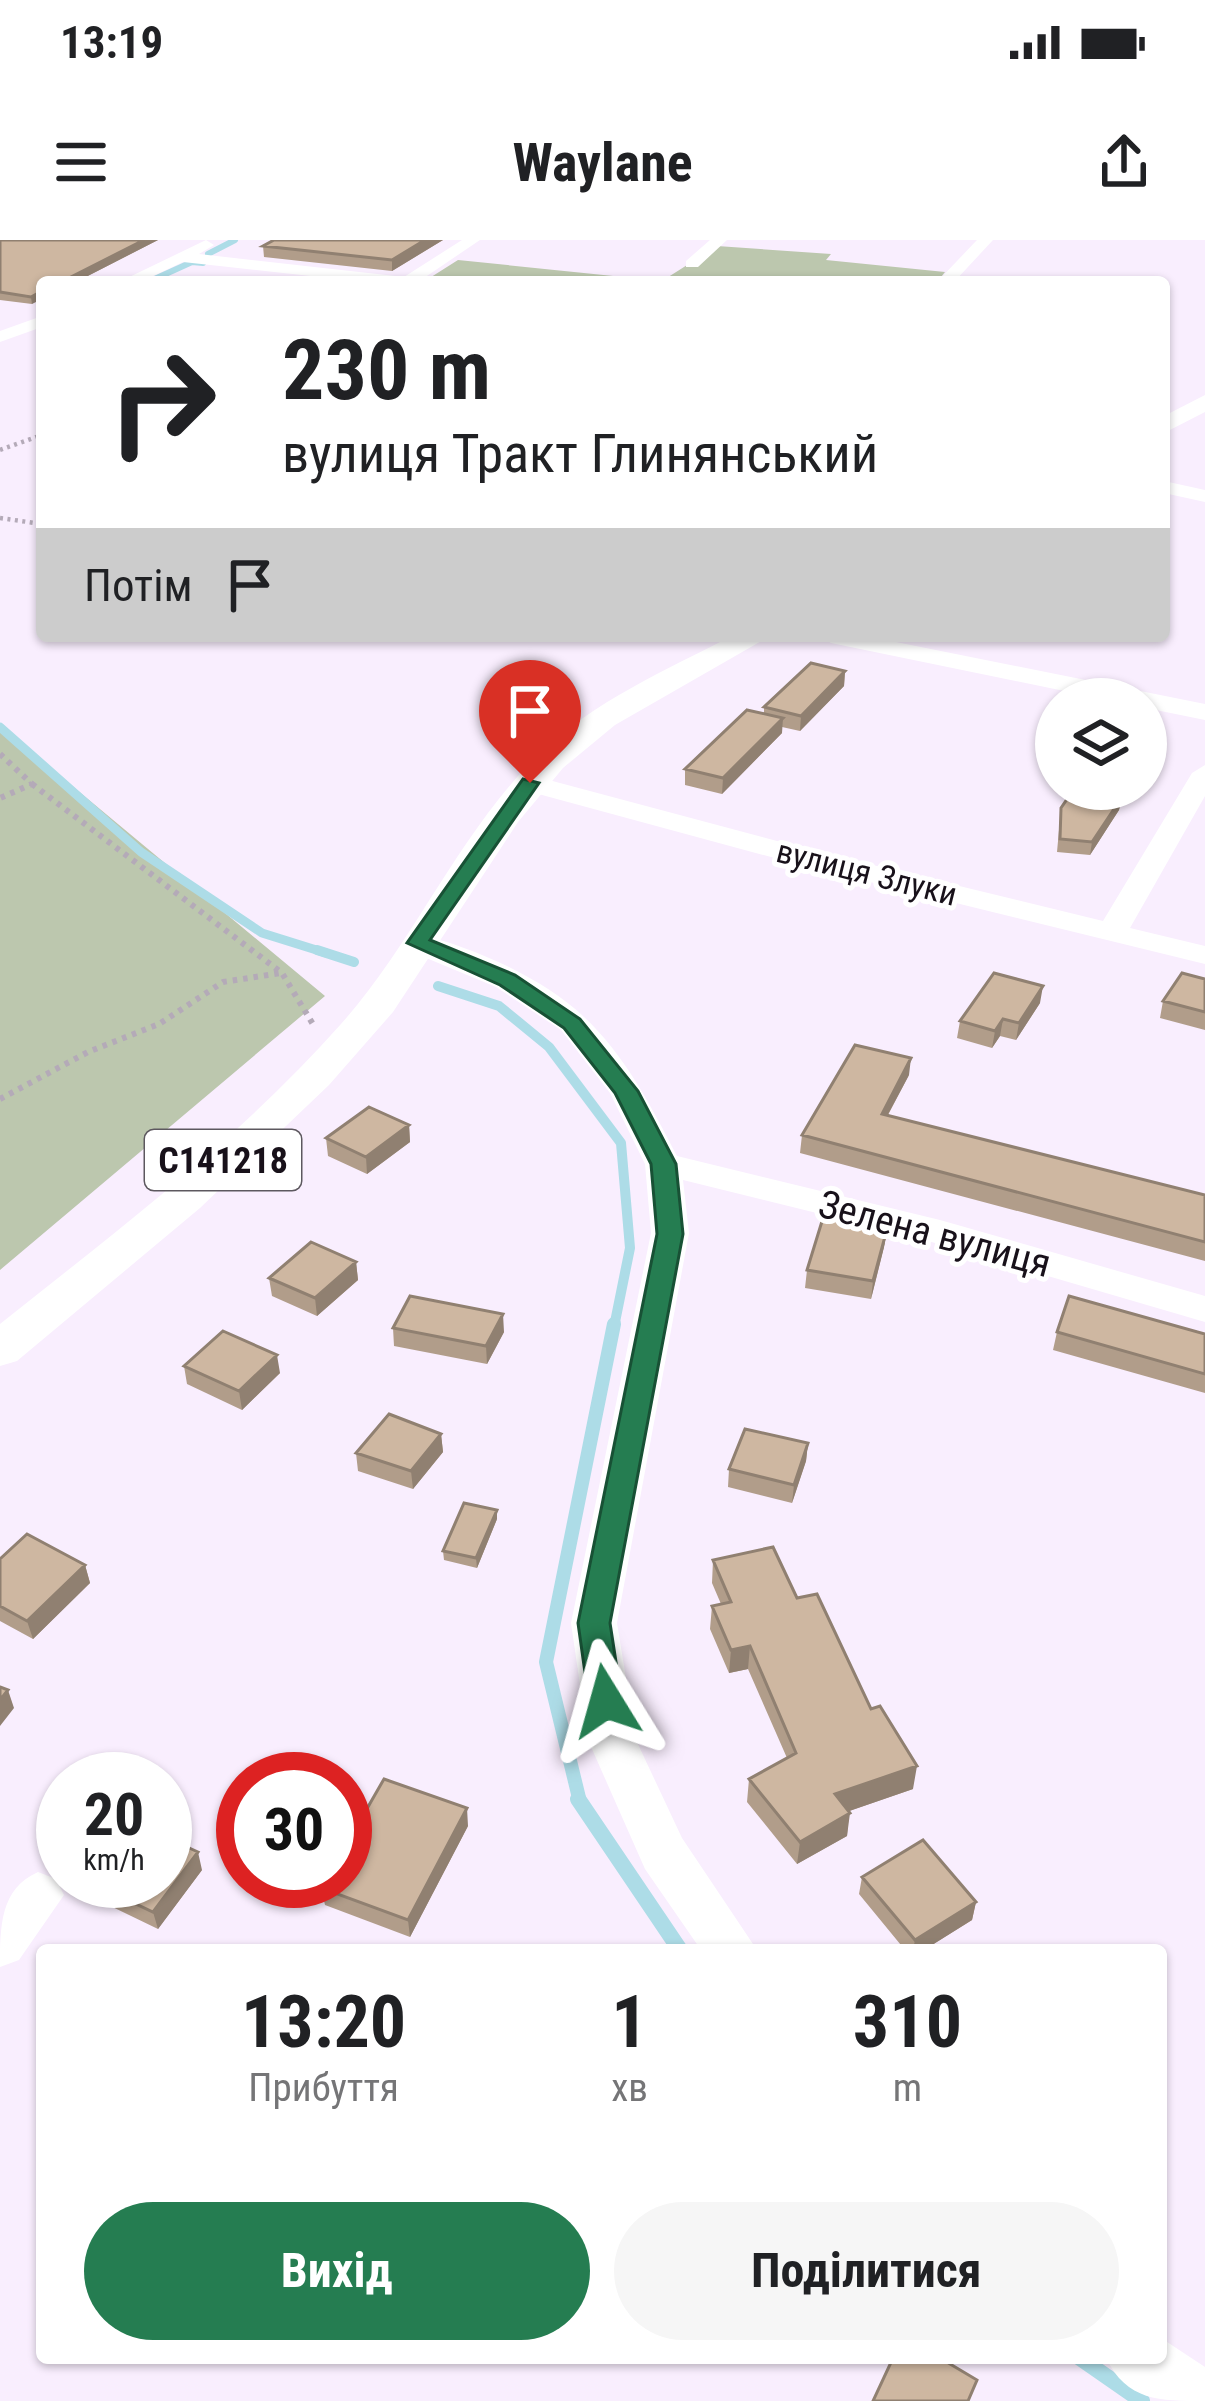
<!DOCTYPE html>
<html lang="uk">
<head>
<meta charset="utf-8">
<style>
  :root { --surface:#fff; --page:#f6f6f6; --text:#202124; --muted:#757577; --accent:#257d51 }
  body { margin:0; font-family:"Roboto Condensed",sans-serif; background:var(--page); color:var(--text); height:100vh; display:flex; flex-direction:column; font-size:45px; white-space:nowrap }
  * { box-sizing:border-box; margin:0 }
  p { font-size:39px; color:var(--muted) }
  .icon { flex:none; width:66px; height:66px; fill:none; stroke:currentColor; stroke-width:2; stroke-linecap:round; stroke-linejoin:round }
  .map { position:relative; flex:1; overflow:hidden }
  .drawer { position:absolute; left:36px; top:1704px; width:1131px; height:420px; display:flex; flex-direction:column; background:var(--surface); border-radius:12px; box-shadow:0 3px 9px #0004 }
  .drawer>* { flex:none }
  .guide { position:absolute; left:36px; top:36px; width:1134px; height:366px; border-radius:12px; box-shadow:0 3px 9px #0004; background:#fff; color:var(--text); overflow:hidden }
  .tools { position:absolute; left:1035px; top:438px; display:grid; gap:24px }
  .tools a { display:grid; place-items:center; width:132px; height:132px; border-radius:50%; background:var(--surface); box-shadow:0 3px 9px #0004; font-size:60px }
  .speed { position:absolute; left:36px; top:1512px; display:flex; gap:24px; font-size:60px; font-weight:700; text-align:center }
  .speed>* { display:grid; place-content:center; width:156px; height:156px; border-radius:50%; background:var(--surface); box-shadow:0 3px 9px #0004; line-height:1 }
  .speed small { font-size:30px; font-weight:400 }
  .speed .limit { border:18px solid #d22; background:#fff; color:#111 }
  .pin { position:absolute; display:grid; place-items:center; width:102px; height:102px; color:#fff; margin:-123px -51px; border-radius:50% 50% 50% 0; rotate:-45deg; box-shadow:0 0 12px #0007 }
  .pin .icon { rotate:45deg }
  .me { position:absolute; width:132px; margin:-66px; rotate:352deg; stroke-linejoin:round; filter:drop-shadow(0 0 9px #0008) }
  .turn { display:flex; align-items:center; gap:42px; height:252px; padding:0 48px; font-size:54px }
  .turn .icon { width:156px; height:156px; stroke-width:2.5 }
  .turn b { display:block; font-size:84px; line-height:102px }
  .then { display:flex; align-items:center; height:114px; padding:0 48px; background:#0003; gap:24px; font-size:45px }
  .eta { display:flex; justify-content:space-evenly; align-items:center; height:204px; text-align:center }
  .eta b { font-size:72px; font-weight:700; line-height:84px }
  .button { display:flex; gap:24px; margin-top:auto; padding:24px 48px }
  .button a { flex:1; height:138px; border-radius:72px; background:var(--accent); color:#fff; font-size:48px; font-weight:700; line-height:138px; text-align:center }
  .button a+a { background:var(--page); color:var(--text) }
  .status { display:flex; justify-content:space-between; align-items:center; height:84px; padding:0 60px; background:var(--surface); direction:ltr }
  .status svg { height:33px; fill:currentColor }
  header { display:flex; justify-content:space-between; align-items:center; height:156px; padding:0 48px; background:var(--surface); font-size:54px; font-weight:700 }
  .map>svg:first-child { display:block }
</style>
</head>
<body>
<div class="status"><b>13:19</b><svg viewBox="0 0 49 12"><path d="M0 12V9h3v3zM5 12V6h3v6zM10 12V3h3v9zM15 12V0h3v12zM26 1h20v11H26zM47 4h2v5h-2z"/></svg></div>
<header><svg class="icon" aria-label="menu" viewBox="0 0 24 24"><path d="M4 6h16M4 12h16M4 18h16"/></svg>Waylane<svg class="icon" aria-label="share" viewBox="0 0 24 24"><path d="M12 15V3M7 8l5-5 5 5M5 13v7h14v-7"/></svg></header>
<div class="map">
<svg width="1205" height="2161" viewBox="0 0 1205 2161">
  <rect width="100%" height="100%" fill="#f9eefe"/>
  <path fill="#bcc7ae" d="M717,6L831,14L826,20L945,32L937,42H454L428,39L458,20L662,41Z
    M0,486L325,756L0,1030Z"/>
  <g fill="none" stroke-linecap="round" stroke-linejoin="round">
    <path stroke="#addce7" stroke-width="6" d="M208,14L235,0
      M148,42L192,22L203,23"/>
    <path stroke="#addce7" stroke-width="9" d="M0,487L141,612L262,693L326,713"/>
    <path stroke="#addce7" stroke-width="10" d="M317,710L354,722
      M438,746L499,766L549,807L621,903L630,1008L614,1087"/>
    <path stroke="#addce7" stroke-width="14" d="M580,1562L546,1422L614,1084"/>
    <path stroke="#addce7" stroke-width="16" d="M578,1559L680,1710
      M1080,2118L1142,2161"/>
    <path stroke="#b4aab8" stroke-width="4.5" stroke-dasharray="3 4.5" stroke-linecap="butt" d="M0,210L42,195
      M0,278L42,284"/>
    <path stroke="#b4aab8" stroke-width="6" stroke-dasharray="4.5 6" stroke-linecap="butt" d="M0,514L32,544L0,558
      M32,544L282,733L314,786
      M0,859L88,812L159,784L223,742L281,733"/>
    <path fill="#fff" fill-rule="evenodd" d="M206,0L214,5L199,14L404,37L462,0H480L418,42H365L183,22L140,42H119Z
      M710,0H727L698,27H686V21Z
      M977,0H993L954,42H937Z
      M42,76V87L0,102V91Z
      M1164,241L1205,250V262L1164,253Z
      M819,396H866L1205,464V480L1146,468V459H1103L831,403Z
      M1205,525V556L1130,688L1205,706V724L793,623L520,549L516,543L530,535L811,610L1103,681L1192,533Z
      M418,694C473,707 543,738 584,777C625,815 652,868 677,916L940,980L1205,1056V1082L918,998L683,940L689,993L617,1383L636,1500L682,1598L757,1710H701L645,1629L588,1500L571,1383L651,993L645,924L610,853L561,790L496,747L407,710L403,703Z
      M38,1632L56,1639L64,1655L19,1720L0,1727C0,1686 0,1649 38,1632Z
      M1161,2098L1205,2127V2161C1159,2161 1127,2161 1106,2118H1161Z"/>
    <path fill="#fff" fill-rule="evenodd" d="M1205,155V172L1164,193V176Z
      M732,396H770L615,485L563,528L518,582L393,772L329,845L200,968L17,1121L0,1126V1084C118,990 240,898 341,784C415,701 459,592 539,514C594,461 666,430 732,396Z"/>
  </g>
  <path fill="#b19d8a" d="M0,0H158L76,42H42L32,64L0,60Z
    M443,0L392,31L264,17L263,6Z
    M845,431L844,446L800,491L782,487V493L722,554L685,545V529L764,474V467Z
    M1122,557L1119,570L1090,615L1057,612L1061,568Z
    M1205,739V790L1160,778L1163,761Z
    M1040,763L1016,800L1000,796L992,808L957,798L960,781Z
    M909,835L888,875L1205,955V1021L800,913L802,895Z
    M409,885L410,902L367,934L328,916L326,898Z
    M887,989L884,1007L871,1059L805,1048L807,1030Z
    M356,1022L358,1040L317,1076L272,1056L269,1038Z
    M393,1088L504,1092L487,1124L394,1106Z
    M1057,1092L1205,1094V1153L1053,1110Z
    M184,1126L280,1133L242,1170L187,1144Z
    M441,1194L443,1212L413,1249L358,1231L356,1213Z
    M808,1203L806,1221L792,1263L728,1247L729,1229Z
    M497,1279L477,1328L444,1320L443,1311Z
    M0,1319L85,1325L90,1343L33,1399L0,1381Z
    M713,1320L797,1358L871,1469L913,1549L849,1571L847,1596L797,1624L747,1562L749,1539L787,1518L748,1429L729,1433L710,1389L712,1366L721,1364L712,1343Z
    M468,1586L410,1697L325,1665L321,1648Z
    M202,1630L158,1689L98,1660L92,1643Z
    M862,1637L976,1662L972,1680L924,1710H905L859,1654Z"/>
  <path fill="#908071" d="M144,0H158L76,42H61Z
    M425,0H443L392,31V20Z
    M42,51V59L32,64L31,57Z
    M845,431L844,446L800,491L801,476Z
    M783,478L782,493L722,554L723,538Z
    M1122,557L1119,570L1090,615L1092,602Z
    M1043,746L1040,763L1016,800L1019,783Z
    M1003,779L1000,796L992,808L995,791Z
    M911,818L909,835L879,891L882,874Z
    M409,885L410,902L367,934L366,917Z
    M887,989L884,1007L871,1059L873,1041Z
    M356,1022L358,1040L317,1076L315,1058Z
    M503,1074L504,1092L487,1124L486,1106Z
    M277,1115L280,1133L242,1170L239,1151Z
    M441,1194L443,1212L413,1249L411,1231Z
    M808,1203L806,1221L792,1263L794,1245Z
    M497,1270V1279L477,1328L476,1318Z
    M85,1325L90,1343L33,1399L27,1381Z
    M750,1406L748,1429L729,1433L731,1410Z
    M8,1450L14,1468L0,1486V1460Z
    M917,1526L913,1549L832,1577L835,1554Z
    M467,1568L468,1586L410,1697L408,1680Z
    M850,1573L847,1596L797,1624L800,1602Z
    M198,1612L202,1630L158,1689L153,1672Z
    M976,1662L972,1680L924,1710H913L915,1700Z"/>
  <path fill="#ceb7a1" stroke="#908071" stroke-width="3" d="M0,0H144L61,42H42V51L31,57L0,52Z
    M274,0H425L392,20L263,6Z
    M811,423L845,431L801,476L764,467Z
    M747,470L783,478L723,538L685,529Z
    M1074,549H1083L1122,557L1092,602L1060,599L1061,568Z
    M994,733L1043,746L1019,783L1003,779L995,791L960,781Z
    M1182,733L1205,739V772L1163,761Z
    M855,805L911,818L882,874L1205,955V1002L802,895Z
    M369,867L409,885L366,917L326,898Z
    M823,978L887,989L873,1041L807,1030Z
    M311,1002L356,1022L315,1058L269,1038Z
    M410,1056L503,1074L486,1106L393,1088Z
    M1069,1056L1205,1094V1134L1057,1092Z
    M223,1091L277,1115L239,1151L184,1126Z
    M389,1174L441,1194L411,1231L356,1213Z
    M745,1189L808,1203L794,1245L729,1229Z
    M464,1263L497,1270L476,1318L443,1311Z
    M27,1294L85,1325L27,1381L0,1366V1319Z
    M773,1307L797,1358L817,1354L871,1469L880,1466L917,1526L835,1554L850,1573L800,1602L749,1539L796,1513L750,1406L731,1410L712,1366L731,1362L713,1320Z
    M0,1447L8,1450L0,1460Z
    M384,1539L467,1568L408,1680L321,1648L325,1641H345V1607Z
    M165,1597L198,1612L153,1672L92,1643L94,1641H165Z
    M923,1600L976,1662L915,1700L862,1637Z
    M893,2118H940L977,2140L968,2161H873Z"/>
  <path fill="#257d51" stroke="#185135" stroke-width="3" d="M523,539L539,543L430,700L515,735L580,779L638,851L676,924L683,994L610,1383L622,1461L617,1471L606,1474L594,1471L589,1461L578,1383L657,994L651,924L615,853L564,788L500,745L407,703Z"/>
  <g text-anchor="middle" stroke-width="10" stroke-linejoin="round" paint-order="stroke">
    <g font-size="33" fill="#18111a" stroke="#fff">
      <text transform="translate(867 632) rotate(14)" y="12">вулиця Злуки</text>
    </g>
    <rect fill="#fff" stroke="#5d585f" stroke-width="3" x="145" y="890" width="156" height="60" rx="9"/>
    <g font-size="36" font-weight="bold" fill="#18111a">
      <text x="223" y="933">С141218</text>
    </g>
    <g font-size="39" fill="#18111a" stroke="#fff">
      <text transform="translate(935 993) rotate(15)" y="14">Зелена вулиця</text>
    </g>
  </g>
</svg>
<div class="tools">
<a><svg class="icon" aria-label="layers" viewBox="0 0 24 24"><path d="M12 4l9 5-9 5-9-5zM3 14l9 5 9-5"/></svg></a>
</div>
<div class="speed"><div>20<small>km/h</small></div><div class="limit">30</div></div>
<div class="pin" style="left:530px;top:543px;background:#d93025"><svg class="icon" aria-label="arrive" viewBox="0 0 24 24"><path d="M6 21V4h12l-3 4 3 4H6"/></svg></div>
<svg class="me" style="left:606px;top:1461px" viewBox="-20 -20 40 40"><path d="M0-17L14 15 0 8-14 15z" fill="#257d51" stroke="#fff" stroke-width="4"/></svg>
<div class="guide">
<div class="turn"><svg class="icon" aria-label="right" viewBox="0 0 24 24"><path d="M7 20v-9h11M14 6l5 5-5 5"/></svg><div><b>230 m</b>вулиця Тракт Глинянський</div></div>
<div class="then">Потім<svg class="icon" aria-label="arrive" viewBox="0 0 24 24"><path d="M6 21V4h12l-3 4 3 4H6"/></svg></div>
</div>
<section class="drawer">
<div class="eta">
<div><b>13:20</b><p>Прибуття</p></div>
<div><b>1</b><p>хв</p></div>
<div><b>310</b><p>m</p></div>
</div>
<div class="button"><a>Вихід</a><a>Поділитися</a></div>
</section>
</div>
</body>
</html>
